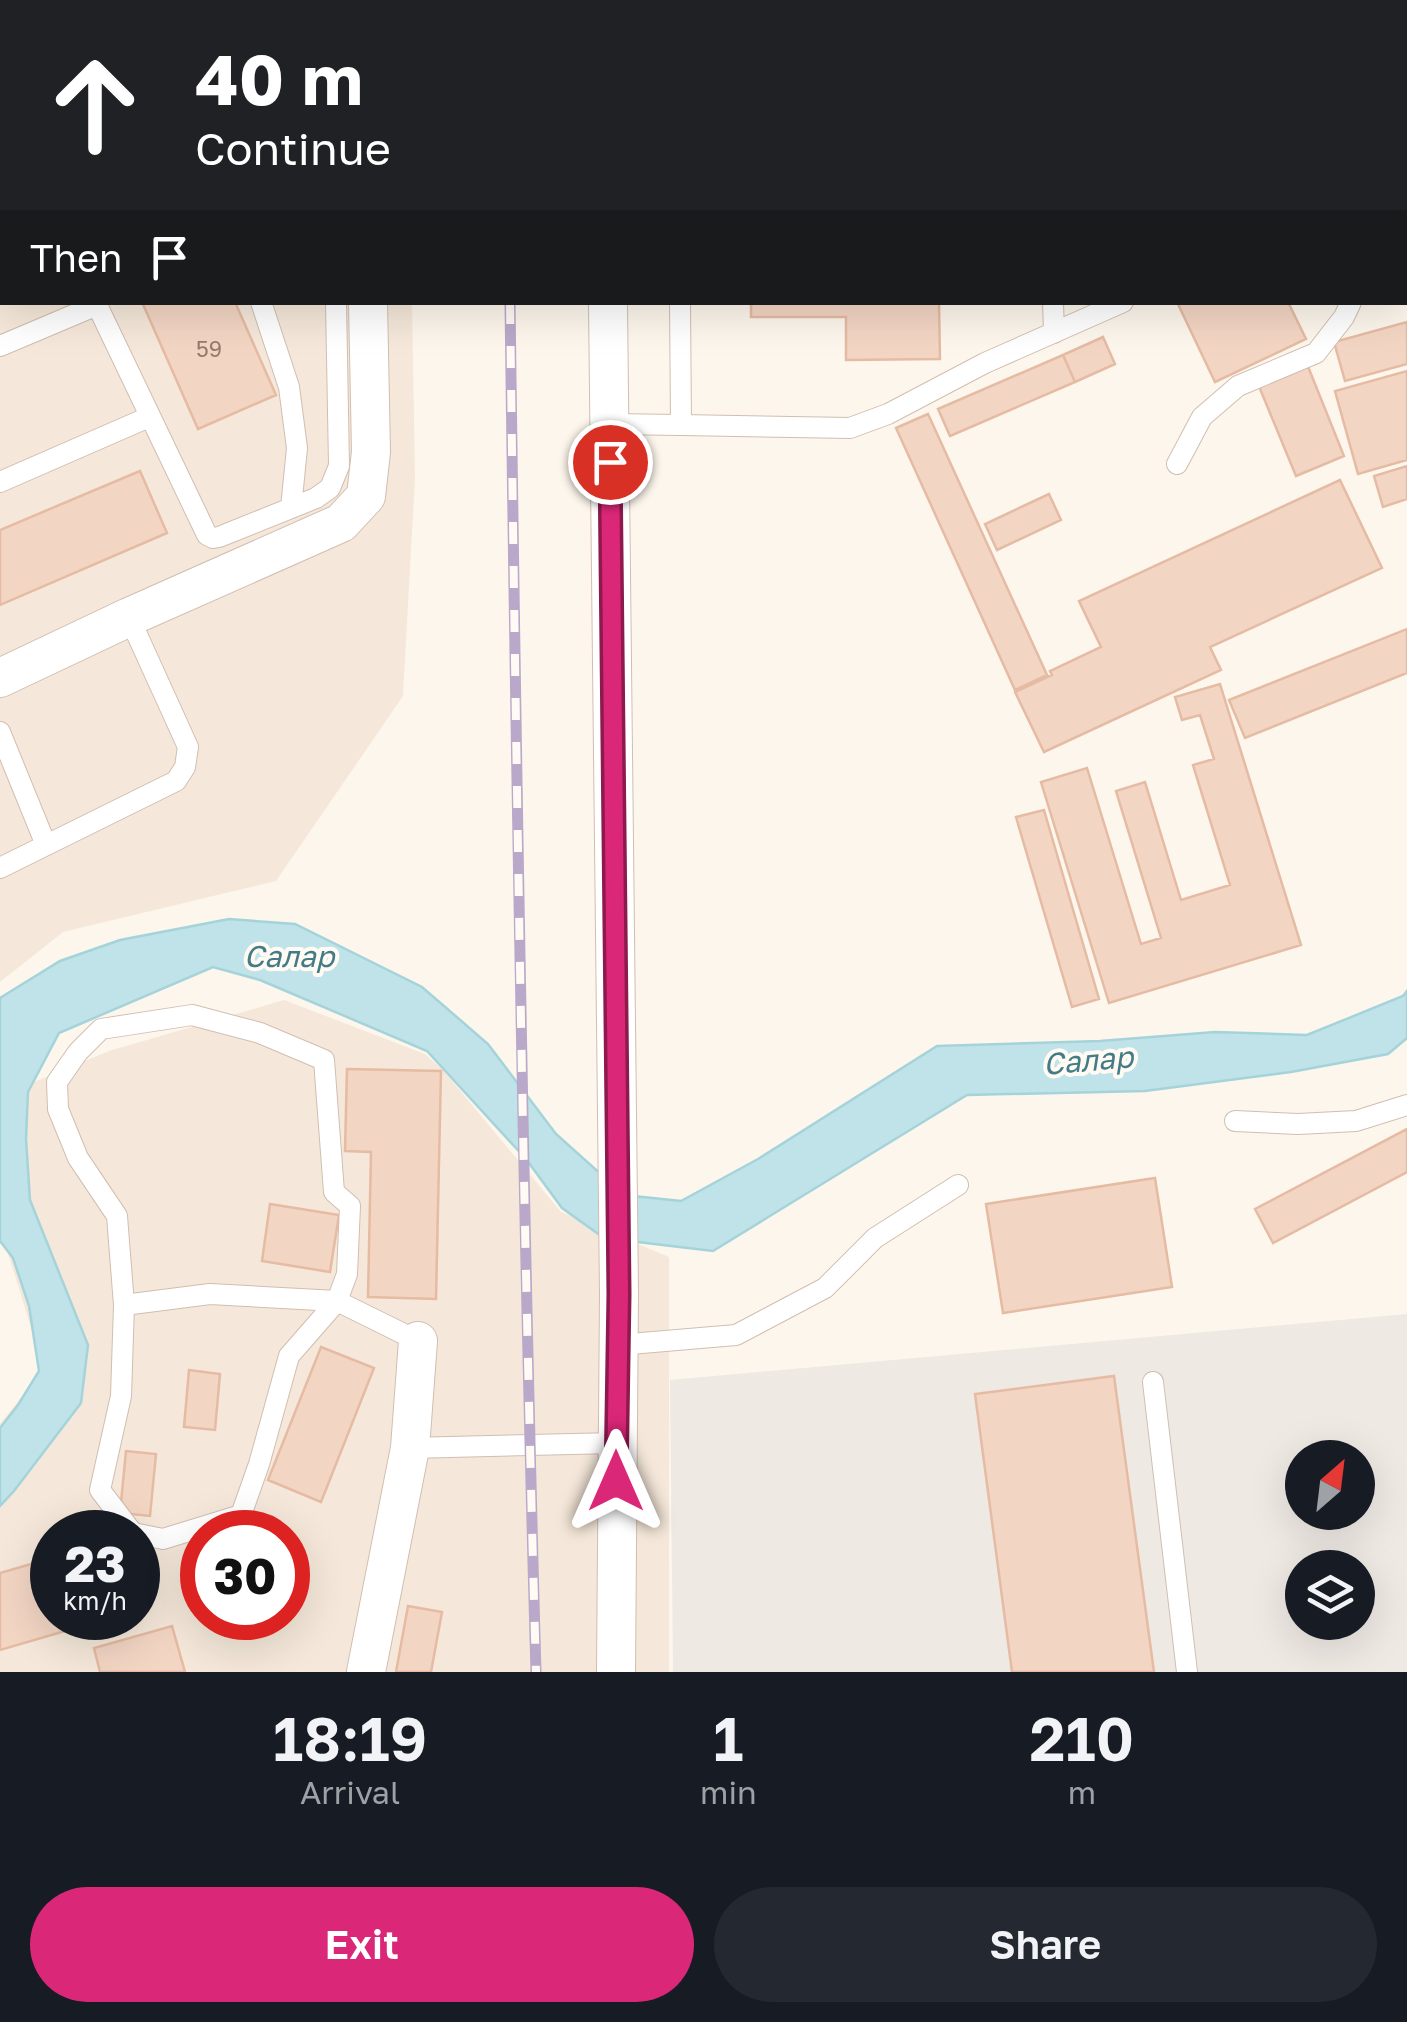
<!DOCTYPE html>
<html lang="en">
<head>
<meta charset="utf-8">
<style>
  :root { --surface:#171b24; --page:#242831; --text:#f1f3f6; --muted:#9ea1a6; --accent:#db2777 }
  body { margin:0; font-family:"Golos Text",sans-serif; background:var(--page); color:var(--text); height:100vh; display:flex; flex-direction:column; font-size:38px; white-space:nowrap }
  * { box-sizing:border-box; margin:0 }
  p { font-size:32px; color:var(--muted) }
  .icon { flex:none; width:55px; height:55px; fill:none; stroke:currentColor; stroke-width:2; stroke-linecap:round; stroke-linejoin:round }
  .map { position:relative; height:1672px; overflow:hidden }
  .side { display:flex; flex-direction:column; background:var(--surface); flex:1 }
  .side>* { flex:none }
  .banner { position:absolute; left:0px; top:0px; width:1408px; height:305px; box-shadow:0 10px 40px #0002; background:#202124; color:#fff; overflow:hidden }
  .needle { width:65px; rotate:28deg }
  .fabs { position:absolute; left:1285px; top:1440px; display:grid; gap:20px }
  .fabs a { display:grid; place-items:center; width:90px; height:90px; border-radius:50%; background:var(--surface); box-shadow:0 10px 40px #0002; font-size:50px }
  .speed { position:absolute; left:30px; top:1510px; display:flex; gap:20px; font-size:50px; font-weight:700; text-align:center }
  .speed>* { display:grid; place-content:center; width:130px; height:130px; border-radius:50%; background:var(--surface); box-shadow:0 10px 40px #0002; line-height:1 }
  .speed small { font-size:25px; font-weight:400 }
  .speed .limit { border:15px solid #d22; background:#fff; color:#111 }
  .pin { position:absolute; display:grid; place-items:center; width:85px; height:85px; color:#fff; margin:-42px; border:5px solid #fff; border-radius:50%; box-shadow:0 2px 10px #0007 }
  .me { position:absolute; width:110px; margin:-55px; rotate:0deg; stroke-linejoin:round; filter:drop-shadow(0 0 8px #0008) }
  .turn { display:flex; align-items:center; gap:35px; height:210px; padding:0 30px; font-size:45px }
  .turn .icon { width:130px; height:130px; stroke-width:2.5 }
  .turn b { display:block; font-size:70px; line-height:85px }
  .then { display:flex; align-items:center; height:95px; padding:0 30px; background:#0003; gap:20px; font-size:38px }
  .eta { display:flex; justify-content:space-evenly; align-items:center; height:170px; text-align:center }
  .eta b { font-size:60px; font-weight:600; line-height:70px }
  .primary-button { display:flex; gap:20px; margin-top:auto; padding:20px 30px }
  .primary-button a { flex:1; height:115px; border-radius:60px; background:var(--accent); color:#fff; font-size:40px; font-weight:600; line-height:115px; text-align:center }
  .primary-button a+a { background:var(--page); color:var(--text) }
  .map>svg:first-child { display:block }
</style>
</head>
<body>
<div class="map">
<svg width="1407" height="1672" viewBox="0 0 1407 1672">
  <rect width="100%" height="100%" fill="#fdf6ec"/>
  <path fill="#f5e8da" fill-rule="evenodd" d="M0,0H406V2H2V302L412,303L415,478L403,696L276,881L63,932L0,982Z
    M284,1000L425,1054L443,1070L561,1212L669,1257V1672H0V1424L44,1369L0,1228V1096L109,1051ZM52,1532H138V1618H52ZM202,1532H288V1618H202Z"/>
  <path fill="#efe9e4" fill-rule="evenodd" d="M1407,1314V1672H673L670,1380ZM1302,1458H1358V1512H1302ZM1302,1568H1358V1622H1302Z"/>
  <path fill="#bfe3e8" stroke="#a5d3da" stroke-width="2.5" d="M229,919L295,924L422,987L488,1044L556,1134L624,1195L681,1201L758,1159L937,1046L1100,1041L1215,1032L1307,1035L1403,996L1407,991V1038L1388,1054L1291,1072L1145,1091L967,1095L713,1251L604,1238L562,1208L526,1159L427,1051L260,980L213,967L59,1033L28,1092L26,1139L30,1200L88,1345L81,1403L14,1491L0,1506V1428L18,1405L39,1371L29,1306L13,1258L0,1241V998L60,961L120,940Z"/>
  <path fill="#f3d5c3" stroke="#e6bba3" stroke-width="2.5" d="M39,0H225L226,2H33Z
    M778,0H877V2H778Z
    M1120,0H1205L1202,2H1123Z
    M2,217V302L0,303V218Z
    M142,302H235L276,395L198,429Z
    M751,302H939L940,359L846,360V317H751Z
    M1177,302H1288L1306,339L1215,382Z
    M1407,322V364L1345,381L1334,342Z
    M1103,337L1115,364L1075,382L1063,355Z
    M1063,355L1075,382L950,436L938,409Z
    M1307,364L1344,456L1296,476L1258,384Z
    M1407,371V460L1358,474L1335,391Z
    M928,414L1047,675L1015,690L896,428Z
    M1407,466V499L1383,507L1374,476Z
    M140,471L167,533L0,605V530Z
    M1340,480L1382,568L1210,647L1221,670L1044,752L1015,692L1052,675L1050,671L1101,647L1079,601Z
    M1049,494L1061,520L997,550L985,524Z
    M1407,629V673L1245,738L1229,700Z
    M1220,684L1301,945L1109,1003L1041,782L1087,768L1141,944L1161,938L1116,791L1145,782L1181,900L1230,885L1193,765L1214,759L1200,715L1182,720L1175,697Z
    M1044,810L1099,999L1072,1007L1016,817Z
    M347,1069L441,1071L436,1299L368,1297L371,1152L345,1151Z
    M1407,1129V1172L1273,1243L1255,1209Z
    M1155,1178L1172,1287L1003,1313L986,1204Z
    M270,1204L339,1215L330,1272L262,1261Z
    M321,1347L374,1368L321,1502L268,1480Z
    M189,1370L220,1374L215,1430L184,1427Z
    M1114,1376L1154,1672H1012L975,1394Z
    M126,1451L156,1454L150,1516L120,1513Z
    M52,1558V1618H88L89,1624L0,1650V1573Z
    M408,1606L442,1612L431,1672H396Z
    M172,1626L185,1672H100L94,1648Z"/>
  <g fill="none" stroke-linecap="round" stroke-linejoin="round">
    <g stroke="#d1beb0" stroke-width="22">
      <path id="lane" d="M280,0L281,2
        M678,0V2
        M1047,0V2
        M1336,0L1337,2
        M0,25L2,31
        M261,302L289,387L297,448L291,508
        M1053,302L1054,333
        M0,346L97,305L207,535L213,538L219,537L316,498L330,488L339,466L336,302
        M609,424L681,425L680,302
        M681,425L850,428L888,414L985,363L1123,302
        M1177,464L1202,417L1238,386L1316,353L1344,317L1351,302
        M0,482L149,417
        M0,732L46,845
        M0,868L176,781L185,767L188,747L129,617
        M1235,1121L1298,1124L1356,1121L1407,1105
        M124,1305L210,1294L337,1301L418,1341
        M618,1345L736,1335L825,1288L875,1238L958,1185
        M1153,1382L1187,1672
        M410,1448L616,1443
        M132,1532L100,1490L121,1396L124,1305L117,1216L78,1158L58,1109L57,1082L78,1052L101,1029L192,1015L260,1033L324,1060L334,1192L350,1206L347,1274L337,1301L289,1356L259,1464L241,1515L163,1539L138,1534"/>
    </g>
    <g stroke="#d1beb0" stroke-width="40">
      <path id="street" d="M362,0V2
        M600,0V2
        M306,2L311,0
        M0,146L2,145
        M608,302L619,1294L616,1672
        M0,678L129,617L341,523L366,496L371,452L368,302
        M366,1672L410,1448L418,1341"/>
    </g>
    <use href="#lane" stroke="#fff" stroke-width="20"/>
    <use href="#street" stroke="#fff" stroke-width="38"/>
    <g stroke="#b9a8c9" stroke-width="11">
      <path id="rail" d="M516,0V2
        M510,302C516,759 523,1216 536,1672"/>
    </g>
    <use href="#rail" stroke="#fffaf3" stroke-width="8" stroke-dasharray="22" stroke-linecap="butt"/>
  </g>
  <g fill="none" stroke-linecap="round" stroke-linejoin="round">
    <g stroke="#8e194d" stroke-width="25">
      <path id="route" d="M610,462L619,1294L616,1481"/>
    </g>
    <use href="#route" stroke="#db2777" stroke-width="18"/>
  </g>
  <g text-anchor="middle" stroke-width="8" stroke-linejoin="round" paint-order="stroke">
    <g font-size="22" fill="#987a6a">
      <text x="209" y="357">59</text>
    </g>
    <g font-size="30" font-style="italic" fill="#437c86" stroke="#fffaf3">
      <text x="289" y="967">Салар</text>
      <text transform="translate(1088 1061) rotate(-5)" y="10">Салар</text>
    </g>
  </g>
</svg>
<div class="fabs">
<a><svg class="needle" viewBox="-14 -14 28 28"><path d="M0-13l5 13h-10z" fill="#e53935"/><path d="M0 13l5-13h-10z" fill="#9ea1a6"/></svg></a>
<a><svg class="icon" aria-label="layers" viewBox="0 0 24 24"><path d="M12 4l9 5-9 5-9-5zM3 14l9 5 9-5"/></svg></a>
</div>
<div class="speed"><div>23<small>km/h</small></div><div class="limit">30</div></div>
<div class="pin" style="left:610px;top:462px;background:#d93025"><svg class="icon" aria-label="arrive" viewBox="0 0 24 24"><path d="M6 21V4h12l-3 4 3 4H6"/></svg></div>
<svg class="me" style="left:616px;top:1481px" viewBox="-20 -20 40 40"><path d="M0-17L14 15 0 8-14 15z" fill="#db2777" stroke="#fff" stroke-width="4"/></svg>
<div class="banner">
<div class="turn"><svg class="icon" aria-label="ahead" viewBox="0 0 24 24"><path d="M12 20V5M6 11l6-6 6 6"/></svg><div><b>40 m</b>Continue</div></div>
<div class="then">Then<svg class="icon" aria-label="arrive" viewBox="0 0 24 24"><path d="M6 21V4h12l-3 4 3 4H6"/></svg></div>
</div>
</div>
<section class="side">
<div class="eta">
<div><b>18:19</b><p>Arrival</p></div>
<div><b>1</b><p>min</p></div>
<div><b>210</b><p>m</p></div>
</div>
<div class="primary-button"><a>Exit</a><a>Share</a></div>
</section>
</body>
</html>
